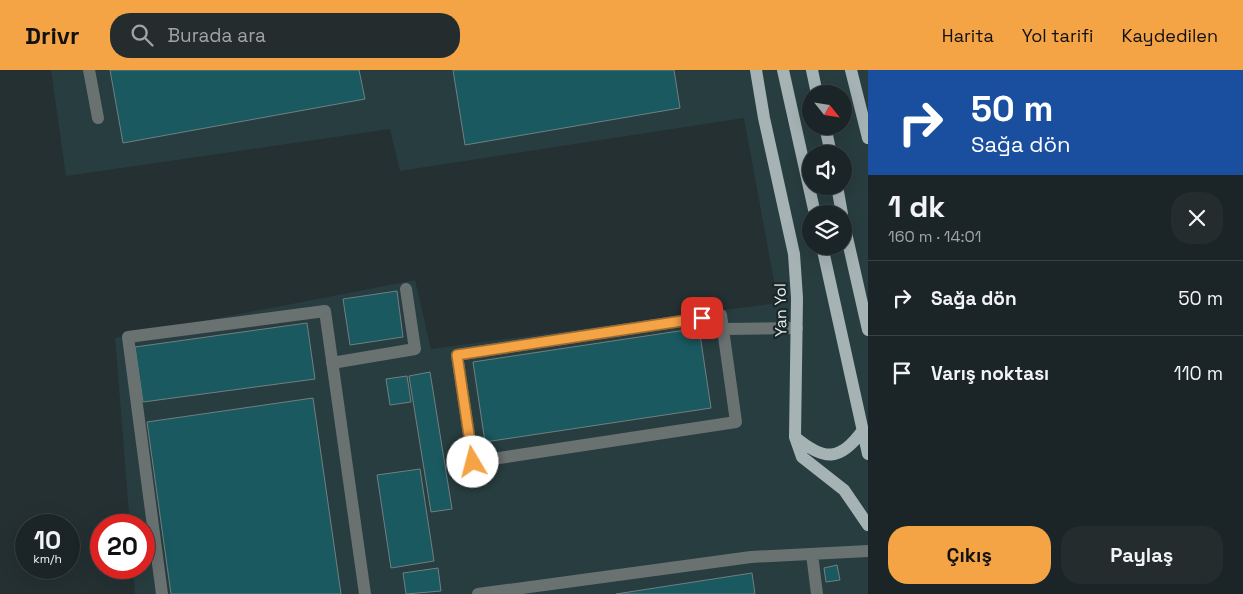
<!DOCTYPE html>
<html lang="tr">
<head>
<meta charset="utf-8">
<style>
  :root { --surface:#1b2426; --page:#242c2e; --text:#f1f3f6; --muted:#a0a4a7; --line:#394143; --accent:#f4a345 }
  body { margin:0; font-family:"Space Grotesk",sans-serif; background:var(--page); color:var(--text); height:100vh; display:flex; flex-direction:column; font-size:19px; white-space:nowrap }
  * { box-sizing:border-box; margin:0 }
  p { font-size:16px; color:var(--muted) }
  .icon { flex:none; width:28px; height:28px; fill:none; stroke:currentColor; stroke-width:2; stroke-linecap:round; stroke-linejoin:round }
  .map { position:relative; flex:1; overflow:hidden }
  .side { display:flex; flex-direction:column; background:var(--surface); width:375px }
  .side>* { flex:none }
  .guide { background:#1a4fa0; color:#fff; overflow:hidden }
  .needle { width:32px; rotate:120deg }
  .controls { position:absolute; left:802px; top:15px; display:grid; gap:10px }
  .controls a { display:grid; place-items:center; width:50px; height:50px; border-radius:50%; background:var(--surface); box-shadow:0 5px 20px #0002,0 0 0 1px var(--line); font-size:25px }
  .speed { position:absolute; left:15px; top:444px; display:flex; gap:10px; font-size:25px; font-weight:700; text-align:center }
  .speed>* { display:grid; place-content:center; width:65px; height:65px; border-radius:50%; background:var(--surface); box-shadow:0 5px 20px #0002,0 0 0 1px var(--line); line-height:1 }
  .speed small { font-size:12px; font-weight:400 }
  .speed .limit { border:8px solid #d22; background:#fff; color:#111 }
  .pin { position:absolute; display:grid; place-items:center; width:42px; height:42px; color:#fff; margin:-21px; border-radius:10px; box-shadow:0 2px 8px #0006 }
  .me { position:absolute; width:55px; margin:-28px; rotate:352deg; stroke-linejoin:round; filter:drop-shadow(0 0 4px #0008) }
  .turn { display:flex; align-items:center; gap:18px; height:105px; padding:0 20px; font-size:22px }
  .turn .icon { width:65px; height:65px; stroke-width:2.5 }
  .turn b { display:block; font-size:35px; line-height:42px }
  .round { display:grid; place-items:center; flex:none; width:52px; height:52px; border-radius:20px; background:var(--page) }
  .head { display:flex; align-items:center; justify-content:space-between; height:85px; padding:0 20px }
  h1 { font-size:30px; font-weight:800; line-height:38px }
  .button { display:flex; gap:10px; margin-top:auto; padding:10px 20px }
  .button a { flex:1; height:58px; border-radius:20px; background:var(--accent); color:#111; font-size:20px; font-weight:800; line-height:58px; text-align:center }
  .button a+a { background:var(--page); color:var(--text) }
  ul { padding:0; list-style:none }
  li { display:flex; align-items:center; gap:15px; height:75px; padding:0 20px; border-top:1px solid var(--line) }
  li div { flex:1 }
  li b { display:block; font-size:19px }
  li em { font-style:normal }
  header { display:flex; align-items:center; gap:30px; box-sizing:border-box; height:70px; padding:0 25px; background:var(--accent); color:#111 }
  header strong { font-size:24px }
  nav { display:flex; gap:28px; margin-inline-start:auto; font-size:18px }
  .search { width:350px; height:45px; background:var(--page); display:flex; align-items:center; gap:12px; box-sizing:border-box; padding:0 18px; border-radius:20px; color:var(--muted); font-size:19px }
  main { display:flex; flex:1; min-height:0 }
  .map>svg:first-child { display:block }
</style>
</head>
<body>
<header>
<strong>Drivr</strong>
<div class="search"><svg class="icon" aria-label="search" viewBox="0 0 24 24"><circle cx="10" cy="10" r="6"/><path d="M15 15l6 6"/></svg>Burada ara</div>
<nav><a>Harita</a><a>Yol tarifi</a><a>Kaydedilen</a></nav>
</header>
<main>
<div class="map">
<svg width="868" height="524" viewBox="0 0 868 524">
  <rect width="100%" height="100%" fill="#243032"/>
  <path fill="#283d3f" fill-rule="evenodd" d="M51,0H868V524H135L133,498H144V455H130L115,268L415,210L431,279L778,233L744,48L400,101L390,59L66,106ZM811,24H844V56H811ZM811,84H844V116H811ZM811,144H844V176H811Z"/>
  <path fill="#1a5960" stroke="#717f81" d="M110,0H359L365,29L123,73Z
    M453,0H674L680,38L465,75Z
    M397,221L403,267L350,275L343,229Z
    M307,253L315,309L143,332L135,277Z
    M699,258L711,338L485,372L473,292Z
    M430,302L452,439L431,442L409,306Z
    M407,306L411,332L390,335L386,309Z
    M313,328L341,524H171L147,352Z
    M420,399L434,491L391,498L377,405Z
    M837,495L840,510L826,512L824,498Z
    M438,498L441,521L406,524L403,503Z
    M752,503L755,524H616Z"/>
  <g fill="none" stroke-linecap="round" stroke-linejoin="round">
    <path stroke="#6a7171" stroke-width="12" d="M89,0L98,48
      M721,245L736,352L473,392L457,285Z
      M723,259L797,258
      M332,293L415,279L406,219
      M812,484L817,524
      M162,524L128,267L325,241L365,524
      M478,524L751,487L868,481"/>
    <path stroke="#a6b3b5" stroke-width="12" d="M756,0L764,48L794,184L797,228L795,367L802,387L844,420L868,455
      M783,0L815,144
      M812,0L817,24
      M851,0L868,68
      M825,56L831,84
      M837,116L842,144
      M844,154L868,260
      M822,176L868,384
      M795,367C824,391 840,392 863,360"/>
  </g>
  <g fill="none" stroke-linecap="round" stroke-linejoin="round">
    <g stroke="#9f6a2d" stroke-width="12">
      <path id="route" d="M473,392L457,285L702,248"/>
    </g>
    <use href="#route" stroke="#f4a345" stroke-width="9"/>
  </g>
  <g text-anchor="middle" stroke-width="4.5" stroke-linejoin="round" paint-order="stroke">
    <g font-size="16" fill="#e8f0f1" stroke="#1a2628">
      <text transform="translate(780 240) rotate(-91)" y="6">Yan Yol</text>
    </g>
  </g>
</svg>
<div class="controls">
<a><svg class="needle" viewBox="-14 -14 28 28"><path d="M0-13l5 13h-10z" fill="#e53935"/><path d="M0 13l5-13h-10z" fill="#a0a4a7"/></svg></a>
<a><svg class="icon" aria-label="sound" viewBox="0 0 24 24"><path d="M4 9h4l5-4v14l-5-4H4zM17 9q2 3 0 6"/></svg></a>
<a><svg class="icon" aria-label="layers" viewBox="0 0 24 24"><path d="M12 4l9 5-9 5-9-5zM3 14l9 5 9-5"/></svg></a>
</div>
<div class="speed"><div>10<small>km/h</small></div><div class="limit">20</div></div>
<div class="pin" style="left:702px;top:248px;background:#d93025"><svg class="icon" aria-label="arrive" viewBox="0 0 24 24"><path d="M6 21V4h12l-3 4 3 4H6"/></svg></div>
<svg class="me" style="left:473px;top:392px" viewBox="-20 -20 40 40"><circle r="19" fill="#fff"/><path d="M0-13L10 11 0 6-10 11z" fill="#f4a345"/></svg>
</div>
<section class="side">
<div class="guide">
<div class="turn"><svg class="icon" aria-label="right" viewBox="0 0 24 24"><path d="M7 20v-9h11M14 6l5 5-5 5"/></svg><div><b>50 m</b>Sağa dön</div></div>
</div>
<div class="head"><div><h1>1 dk</h1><p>160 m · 14:01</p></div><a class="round"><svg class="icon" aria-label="close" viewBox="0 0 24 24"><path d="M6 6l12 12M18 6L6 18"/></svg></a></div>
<ul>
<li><svg class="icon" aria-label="right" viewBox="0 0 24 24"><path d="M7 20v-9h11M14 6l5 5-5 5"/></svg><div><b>Sağa dön</b></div><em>50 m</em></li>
<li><svg class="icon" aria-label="arrive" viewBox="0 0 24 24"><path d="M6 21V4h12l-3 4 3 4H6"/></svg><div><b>Varış noktası</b></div><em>110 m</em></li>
</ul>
<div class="button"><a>Çıkış</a><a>Paylaş</a></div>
</section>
</main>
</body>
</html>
